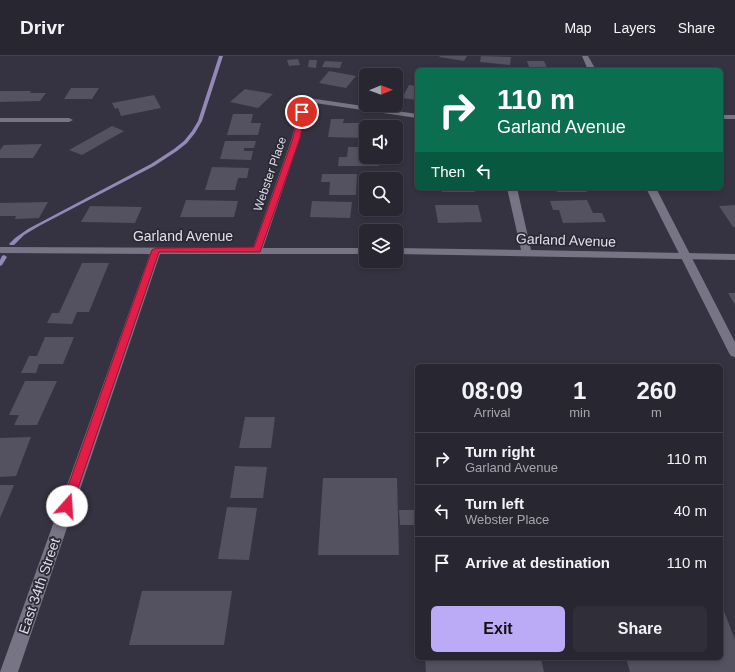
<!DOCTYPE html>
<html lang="en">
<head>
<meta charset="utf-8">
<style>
  :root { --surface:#282631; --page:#302e39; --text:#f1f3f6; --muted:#a5a5ab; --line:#44434d; --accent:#bbaaf6 }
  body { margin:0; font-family:Helvetica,sans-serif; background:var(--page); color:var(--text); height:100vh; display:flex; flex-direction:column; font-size:15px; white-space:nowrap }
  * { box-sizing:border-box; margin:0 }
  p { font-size:13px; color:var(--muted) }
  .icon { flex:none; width:22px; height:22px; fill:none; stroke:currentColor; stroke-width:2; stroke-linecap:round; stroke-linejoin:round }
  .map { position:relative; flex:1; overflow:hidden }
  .sheet { position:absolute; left:415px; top:308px; width:308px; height:296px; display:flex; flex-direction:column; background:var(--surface); border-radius:6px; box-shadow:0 2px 6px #0003,0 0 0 1px var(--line) }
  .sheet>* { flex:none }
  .hud { position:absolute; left:415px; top:12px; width:308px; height:122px; border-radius:6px; box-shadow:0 2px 6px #0003,0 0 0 1px var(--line); background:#0b6e4f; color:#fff; overflow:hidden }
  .needle { width:26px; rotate:89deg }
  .tools { position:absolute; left:359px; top:12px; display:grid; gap:8px }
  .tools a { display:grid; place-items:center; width:44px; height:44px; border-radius:6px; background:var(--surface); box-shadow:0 2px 6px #0003,0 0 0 1px var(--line); font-size:20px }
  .pin { position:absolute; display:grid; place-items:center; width:34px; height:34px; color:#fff; margin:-17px; border:2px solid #fff; border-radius:50%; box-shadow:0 1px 4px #0007 }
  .me { position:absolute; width:44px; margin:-22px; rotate:19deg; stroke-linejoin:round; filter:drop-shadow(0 0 3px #0008) }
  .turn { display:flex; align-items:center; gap:14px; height:84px; padding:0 16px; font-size:18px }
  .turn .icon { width:52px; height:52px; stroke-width:2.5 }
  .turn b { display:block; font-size:28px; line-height:34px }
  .then { display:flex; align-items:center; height:38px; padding:0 16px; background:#0003; gap:8px; font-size:15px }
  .eta { display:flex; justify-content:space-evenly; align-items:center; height:68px; text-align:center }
  .eta b { font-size:24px; font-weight:700; line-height:28px }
  .primary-button { display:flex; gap:8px; margin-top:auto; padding:8px 16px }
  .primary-button a { flex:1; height:46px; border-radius:6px; background:var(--accent); color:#111; font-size:16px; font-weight:700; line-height:46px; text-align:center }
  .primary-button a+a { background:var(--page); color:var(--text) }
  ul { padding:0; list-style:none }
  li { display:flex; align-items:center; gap:12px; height:52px; padding:0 16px; border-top:1px solid var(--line) }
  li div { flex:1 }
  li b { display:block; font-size:15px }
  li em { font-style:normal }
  header { display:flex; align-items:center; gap:24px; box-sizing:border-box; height:56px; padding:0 20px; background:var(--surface); border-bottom:1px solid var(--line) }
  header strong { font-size:19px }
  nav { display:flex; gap:22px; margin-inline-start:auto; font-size:14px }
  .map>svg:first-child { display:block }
</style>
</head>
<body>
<header>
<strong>Drivr</strong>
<nav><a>Map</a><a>Layers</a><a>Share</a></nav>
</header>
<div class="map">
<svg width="735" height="616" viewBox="0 0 735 616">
  <rect width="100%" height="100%" fill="#353341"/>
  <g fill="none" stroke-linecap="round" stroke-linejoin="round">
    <path fill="#9489b6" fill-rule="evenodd" d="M219,0H223L202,65L195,77L187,87L177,95L154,110L39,170L24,179L14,189H10L9,188L15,182L28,173L151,108L174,93L184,85L192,75L198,65Z
      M4,199L7,201L2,209L0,210V204L2,200Z"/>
  </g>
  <path fill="#545160" d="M440,0H467L464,5L439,1Z
    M481,0L511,1L510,9L480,6Z
    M298,3L300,9L289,10L287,4Z
    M309,4H317L316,12L308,11Z
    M325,5L342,6L340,12L322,11Z
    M527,5H544L548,14H530Z
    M329,15L356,20L346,32L319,27Z
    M409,29L417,30V44L402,42Z
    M71,32H99L92,43H64Z
    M245,33L273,38L258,52L230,46Z
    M0,35H31L30,37H46L40,45L0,46Z
    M154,39L161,52L121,60L118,52L115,53L112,47Z
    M233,58H253L251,67H261L258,79H227Z
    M331,63H344L343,67H370V71H366V82L328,81Z
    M112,70L124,75L82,99L69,94Z
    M396,73H404V83H396Z
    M225,85H256L254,92H244V95H253L251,104L220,103Z
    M42,88L33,102H0V94L4,89Z
    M348,91H366V101H390V105H379V110H338L339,101H347Z
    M212,111L249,112L247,122H238L235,134H205Z
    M322,118H357L356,139H329L330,126H321Z
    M442,132H474L475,136H442Z
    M555,132H585L587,136H557Z
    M186,144L238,145L234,161H180Z
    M587,144L593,157H602L606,166L563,167L559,154H553L550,145Z
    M312,145L352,146L350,162L310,161Z
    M48,146L39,162L15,163L16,160H0V147Z
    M435,149H478L482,166L438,167Z
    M735,149V171H733L719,150Z
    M90,150L142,151L135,167L81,166Z
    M82,207H109L89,256H77L72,268L47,267L52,257H59Z
    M728,237H735V249Z
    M45,281H74L63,308H39L36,317H21L29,300H37Z
    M25,325H57L37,369H14L19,359H9Z
    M245,361H275L271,392H239Z
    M31,381L16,420L0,421V382Z
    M235,410L267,411L263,442H230Z
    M323,422H397L399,499H318Z
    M0,429H14L0,462Z
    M227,451L257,452L249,504L218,503Z
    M399,454H417V469H400Z
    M142,535H232L224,589H129Z
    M721,547L735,584V616H630L626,602H721Z
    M425,602H541L544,616H426Z"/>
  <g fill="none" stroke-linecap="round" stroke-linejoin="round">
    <path fill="#777485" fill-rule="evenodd" d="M302,41L417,58V62L308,46L300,82L263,192H366V198H160L18,616H0L150,198L0,197V191L253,192L292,82Z
      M721,59H735V63H721Z
      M0,62H69L73,64L69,66H0Z
      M507,132H517L531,194L735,198V204L396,198V192L521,194Z"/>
    <path fill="#777485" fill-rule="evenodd" d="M582,0H588L596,14H588Z
      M646,132H656L735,286V301L731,300L729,297Z"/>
  </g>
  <path fill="#e11d48" stroke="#92132f" d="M302,55L305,56L300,82L260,196H159L72,450L70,454L67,455L63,454L61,450L152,194L156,192L254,191L293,82L299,56Z"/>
  <g text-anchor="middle" stroke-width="3.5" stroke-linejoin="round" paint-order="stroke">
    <g font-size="12" fill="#e0dfe8" stroke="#2b2936">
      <text transform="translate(270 118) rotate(-71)" y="4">Webster Place</text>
    </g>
    <g font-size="14" fill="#e0dfe8" stroke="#2b2936">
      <text x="183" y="185">Garland Avenue</text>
      <text transform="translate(566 184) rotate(2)" y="5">Garland Avenue</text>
      <text transform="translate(39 530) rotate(-71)" y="5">East 34th Street</text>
    </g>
  </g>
</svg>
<div class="tools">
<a><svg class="needle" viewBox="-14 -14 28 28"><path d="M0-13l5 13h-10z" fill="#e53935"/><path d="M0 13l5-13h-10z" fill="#a5a5ab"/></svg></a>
<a><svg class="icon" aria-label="sound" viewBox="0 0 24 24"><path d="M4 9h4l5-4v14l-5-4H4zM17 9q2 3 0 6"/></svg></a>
<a><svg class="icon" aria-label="search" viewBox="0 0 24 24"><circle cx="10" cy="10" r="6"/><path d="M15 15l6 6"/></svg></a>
<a><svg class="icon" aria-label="layers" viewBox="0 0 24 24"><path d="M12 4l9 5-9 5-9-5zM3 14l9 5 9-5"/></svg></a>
</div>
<div class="pin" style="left:302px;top:56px;background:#d93025"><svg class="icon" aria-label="arrive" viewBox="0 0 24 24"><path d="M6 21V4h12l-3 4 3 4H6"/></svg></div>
<svg class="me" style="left:67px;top:450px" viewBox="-20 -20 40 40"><circle r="19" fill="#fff"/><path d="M0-13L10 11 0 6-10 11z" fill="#e11d48"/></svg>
<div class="hud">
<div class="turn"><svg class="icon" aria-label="right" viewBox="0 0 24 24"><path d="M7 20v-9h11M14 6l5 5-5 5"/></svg><div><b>110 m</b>Garland Avenue</div></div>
<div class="then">Then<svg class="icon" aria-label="left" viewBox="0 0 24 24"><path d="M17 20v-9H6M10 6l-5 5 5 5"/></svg></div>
</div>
<section class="sheet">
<div class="eta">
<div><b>08:09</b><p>Arrival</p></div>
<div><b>1</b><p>min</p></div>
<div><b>260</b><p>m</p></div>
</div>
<ul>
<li><svg class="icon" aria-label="right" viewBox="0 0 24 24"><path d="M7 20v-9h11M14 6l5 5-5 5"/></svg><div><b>Turn right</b><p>Garland Avenue</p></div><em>110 m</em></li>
<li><svg class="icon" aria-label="left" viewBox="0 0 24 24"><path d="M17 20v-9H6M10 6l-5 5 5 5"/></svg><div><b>Turn left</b><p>Webster Place</p></div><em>40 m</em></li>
<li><svg class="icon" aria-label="arrive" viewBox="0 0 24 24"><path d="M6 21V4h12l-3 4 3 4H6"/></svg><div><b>Arrive at destination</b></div><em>110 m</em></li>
</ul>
<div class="primary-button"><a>Exit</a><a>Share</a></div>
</section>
</div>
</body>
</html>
